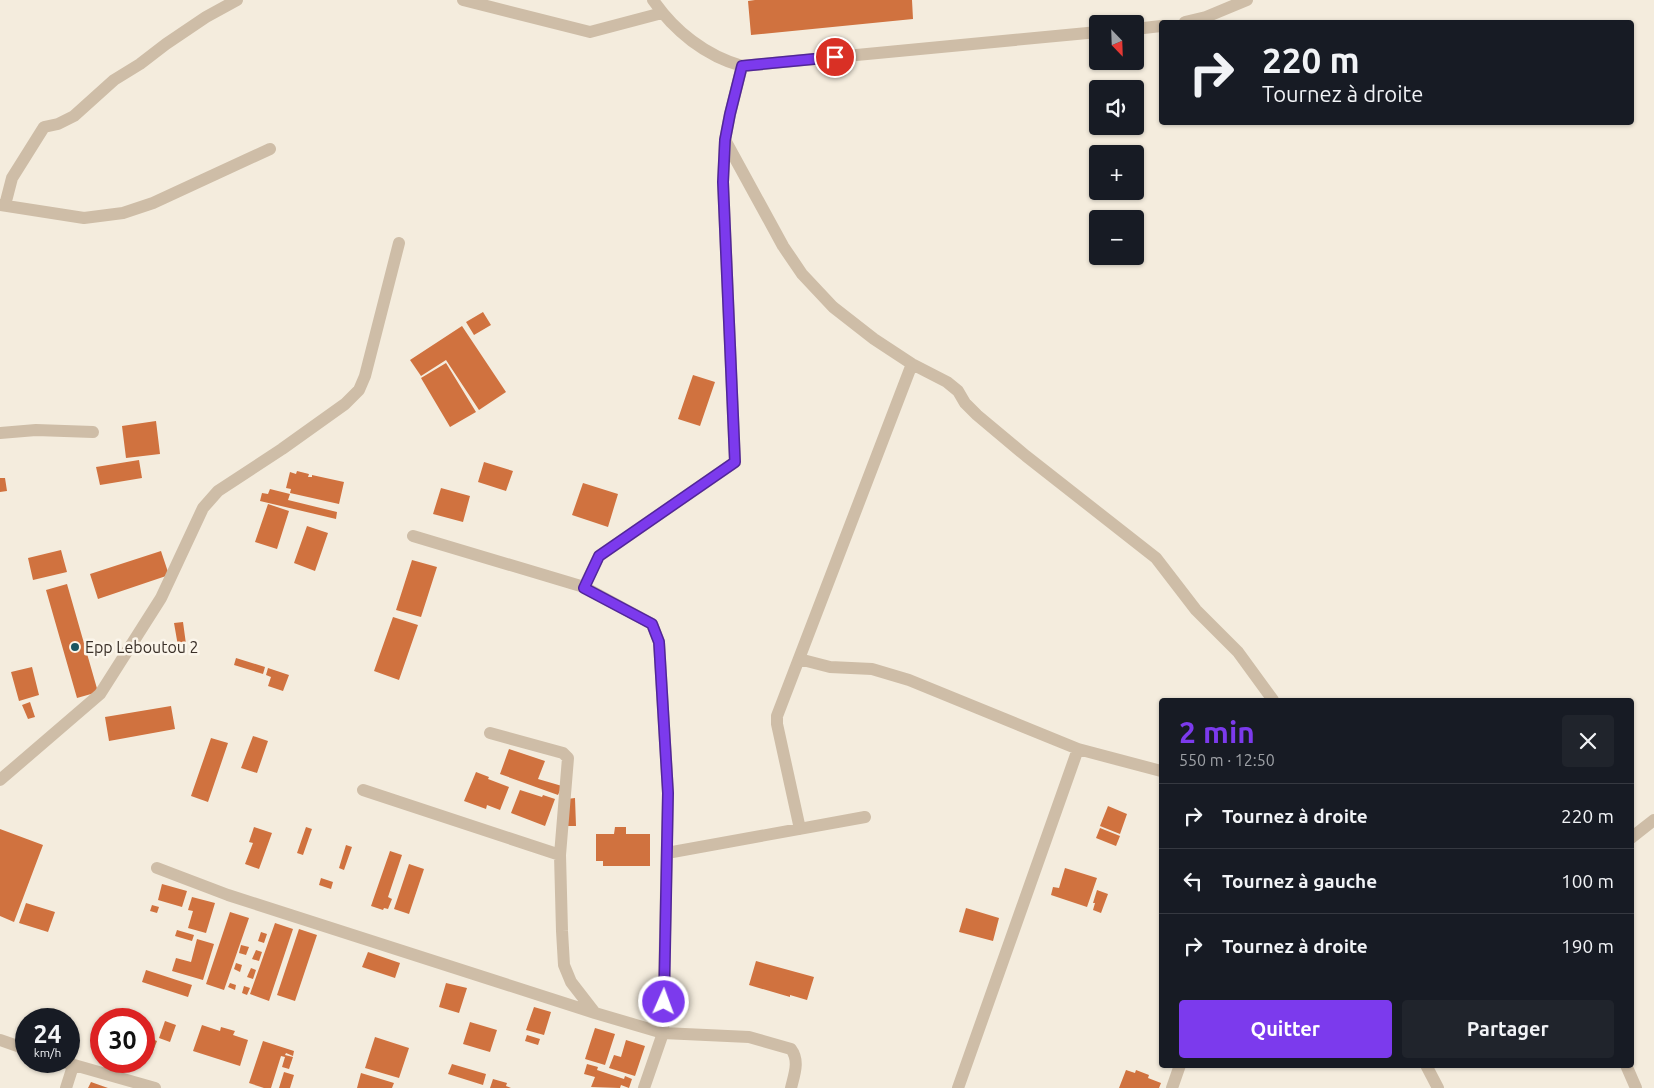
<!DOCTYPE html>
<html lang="fr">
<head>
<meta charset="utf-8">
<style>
  :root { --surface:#171b24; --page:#20242c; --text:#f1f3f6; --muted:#9ea1a6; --line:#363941; --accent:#7c3aed }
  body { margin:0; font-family:Ubuntu,sans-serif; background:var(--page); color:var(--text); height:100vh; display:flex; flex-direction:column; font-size:19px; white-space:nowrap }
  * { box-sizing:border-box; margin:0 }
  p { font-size:16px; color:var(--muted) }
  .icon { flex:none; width:28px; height:28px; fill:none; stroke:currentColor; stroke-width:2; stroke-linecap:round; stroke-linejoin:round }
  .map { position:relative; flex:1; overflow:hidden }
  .drawer { position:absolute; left:1159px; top:698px; width:475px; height:370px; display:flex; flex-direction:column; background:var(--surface); border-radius:5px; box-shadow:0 1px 4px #0004 }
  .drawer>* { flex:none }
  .banner { position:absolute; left:1159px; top:20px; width:475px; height:105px; border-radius:5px; box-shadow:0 1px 4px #0004; background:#171b24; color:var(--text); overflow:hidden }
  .needle { width:32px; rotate:157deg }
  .buttons { position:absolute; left:1089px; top:15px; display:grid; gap:10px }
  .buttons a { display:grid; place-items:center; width:55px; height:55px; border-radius:5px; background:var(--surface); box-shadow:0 1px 4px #0004; font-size:25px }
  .speed { position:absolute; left:15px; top:1008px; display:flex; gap:10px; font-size:25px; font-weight:700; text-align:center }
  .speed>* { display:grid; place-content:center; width:65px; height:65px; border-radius:50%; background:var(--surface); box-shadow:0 1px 4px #0004; line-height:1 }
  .speed small { font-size:12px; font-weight:400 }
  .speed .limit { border:8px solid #d22; background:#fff; color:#111 }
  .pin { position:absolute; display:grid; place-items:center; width:42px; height:42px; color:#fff; margin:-21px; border:2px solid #fff; border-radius:50%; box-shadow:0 1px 5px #0007 }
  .me { position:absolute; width:55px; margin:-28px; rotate:2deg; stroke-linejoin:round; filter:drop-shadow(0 0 4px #0008) }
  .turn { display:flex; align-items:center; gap:18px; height:105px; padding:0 20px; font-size:22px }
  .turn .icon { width:65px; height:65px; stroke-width:2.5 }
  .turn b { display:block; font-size:35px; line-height:42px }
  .round { display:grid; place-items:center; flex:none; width:52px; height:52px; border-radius:5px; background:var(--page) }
  .head { display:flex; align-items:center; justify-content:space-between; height:85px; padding:0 20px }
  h1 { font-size:30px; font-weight:700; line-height:38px; color:var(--accent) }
  .action { display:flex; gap:10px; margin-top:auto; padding:10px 20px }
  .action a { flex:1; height:58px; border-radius:5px; background:var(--accent); color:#fff; font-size:20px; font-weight:700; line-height:58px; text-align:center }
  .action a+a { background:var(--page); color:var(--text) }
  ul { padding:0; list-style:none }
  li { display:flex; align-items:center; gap:15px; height:65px; padding:0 20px; border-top:1px solid var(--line) }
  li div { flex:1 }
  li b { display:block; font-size:19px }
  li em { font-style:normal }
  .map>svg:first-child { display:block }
</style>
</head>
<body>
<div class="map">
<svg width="1654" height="1088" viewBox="0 0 1654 1088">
  <rect width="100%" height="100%" fill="#f4ecdd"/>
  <path fill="#d0723f" d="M755,0H912L913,19L751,35L748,1Z
    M483,312L491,325L474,335L466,322Z
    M462,326L506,392L479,410L446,360L421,376L410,360Z
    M446,363L476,412L450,427L421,378Z
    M693,375L715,382L700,426L678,419Z
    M156,421L160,454L126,458L122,426Z
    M139,460L142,478L100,485L96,467Z
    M484,462L513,471L506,491L478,482Z
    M297,471L309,474L308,477H312V475L344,482L339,504L290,493L291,489L286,488L290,472L296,474Z
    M0,478H5L7,491L0,492Z
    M583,483L618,494L608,527L572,515Z
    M441,488L470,496L463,522L433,514Z
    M270,489L290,494L288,500L337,512L336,519L260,501L262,493L268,494Z
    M268,504L289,511L277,549L255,542Z
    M307,526L328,533L315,571L294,563Z
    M61,550L67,572L33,580L28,558Z
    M161,551L169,575L98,599L90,574Z
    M412,560L437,567L421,617L396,610Z
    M67,584L98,692L77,698L46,590Z
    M393,617L418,625L399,680L374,671Z
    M183,622L186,644L178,646L174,623Z
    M236,658L265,667L263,674L234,665Z
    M32,667L39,695L19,701L11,672Z
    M268,668L289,675L283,691L268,686L271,677L266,675Z
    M30,702L35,717L28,719L22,705Z
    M171,706L175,729L109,741L105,717Z
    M253,736L268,741L257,773L241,768Z
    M211,738L228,743L208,802L191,796Z
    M509,749L545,761L538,779L562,786L558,795L500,774Z
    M476,772L489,777L488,779L509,787L500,810L487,805L486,809L464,801Z
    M520,790L542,797L543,795L555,799L545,826L511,813Z
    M575,798L576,826H567V799Z
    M1108,806L1127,814L1120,834L1100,826Z
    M254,827L272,833L259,869L245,864L253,843L249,842Z
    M306,827L312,829L303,855L297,853Z
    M615,827H626V834H650V866H603V861H596V834H614Z
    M1100,828L1120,836L1116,846L1096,838Z
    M0,829L43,845L14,922L0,916Z
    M346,845L352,847L344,870L339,868Z
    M390,851L402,855L388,897L392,899L388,909L384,908L383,910L371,906Z
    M409,864L424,869L409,914L394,909Z
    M1065,868L1097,878L1087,907L1051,895L1053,887L1059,888Z
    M321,878L333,882L331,889L319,885Z
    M162,884L187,891L182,907L158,900Z
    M1097,890L1108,894L1101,913L1093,910L1095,903H1093Z
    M192,897L215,903L206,933L188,928L193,911L188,910Z
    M26,903L55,912L48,932L19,923Z
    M152,905L159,907L157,913L150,911Z
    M966,908L999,918L993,941L959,932Z
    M230,912L249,918L224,990L206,984Z
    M275,923L293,929L269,1001L250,994Z
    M299,929L317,935L295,1001L277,995Z
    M177,930L194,935L192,941L175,936Z
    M261,932L267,934L264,943L258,941Z
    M197,939L214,944L203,980L172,971L176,958L191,962Z
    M241,945L249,947L246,955L239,953Z
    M256,950L262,952L259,961L252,959Z
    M368,952L400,963L395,978L362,967Z
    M756,961L814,977L807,1000L790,995V997L749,985Z
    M236,963L242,965L240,972L234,969Z
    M251,968L256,970L253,979L247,977Z
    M146,970L192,985L188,997L142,982Z
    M230,983L236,985L235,990L228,987Z
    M446,983L467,988L459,1013L439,1007Z
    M244,986L250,988L247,995L242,993Z
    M534,1007L551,1012L544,1035L526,1030Z
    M165,1021L176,1025L170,1042L159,1038Z
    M470,1022L497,1030L490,1052L463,1044Z
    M202,1025L220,1031L221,1027L235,1031L233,1035L248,1040L240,1066L193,1051Z
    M595,1028L615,1034L605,1065L585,1059Z
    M527,1035L540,1039L538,1045L525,1041Z
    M144,1036L157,1041L153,1051L144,1048Z
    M375,1037L409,1048L399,1078L365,1068Z
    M626,1040L645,1046L635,1076L609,1068L614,1055L621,1057Z
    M263,1041L294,1051L293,1056L286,1053L285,1055L293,1057L289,1069L282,1067L285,1057L281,1056L271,1088H264L249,1083Z
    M452,1064L486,1074L483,1085L448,1074Z
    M587,1064L598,1067L597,1070L624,1079L625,1076L632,1079L629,1088L621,1085L620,1088L591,1087L595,1077L584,1074Z
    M1126,1070L1135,1073L1136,1070L1149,1075L1148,1078L1161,1083L1159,1088H1119Z
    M284,1072L294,1075L290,1088H279Z
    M361,1073L394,1083L392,1088H357Z
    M493,1079L507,1083L506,1086L511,1088H490Z
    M91,1082L108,1088H88Z"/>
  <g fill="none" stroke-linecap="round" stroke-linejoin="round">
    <path stroke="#cebda7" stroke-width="12" d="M463,0L590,32L662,13
      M653,0C674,31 706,56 742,66
      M1185,22L1206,17L1247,0
      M1135,29L1161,26
      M725,140L783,246L802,274L833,307L874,339L912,364L947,382L958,391L965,403L977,415L1026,456L1156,558L1196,610L1238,652L1273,700
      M0,205L84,218L123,213L153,203L270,149
      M5,205L12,178L44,127L58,124L74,116L114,80L140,64L166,44L206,17L237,0
      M0,433L36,430L93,432
      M413,536L584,587
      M799,659L830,667L872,669L909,680L1078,749L1161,771
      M490,733L563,753L568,758L560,855L562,931L564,965L571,982L595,1013
      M0,780L100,694L161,598L203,508L218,491L282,449L345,404L359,390L365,376L399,243
      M363,790L560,855
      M800,829L777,724V716L912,364
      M1631,838L1654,820
      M667,853L865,817
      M157,868L228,895L595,1013L663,1033L749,1037L791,1049C800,1061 794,1075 791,1088
      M0,1040L26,1049
      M60,1061L155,1088
      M1426,1065L1438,1088
      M1626,1065L1636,1088
      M66,1088L73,1066
      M644,1088L663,1033L668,793L659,642L652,624L584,587L599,556L735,462L723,182L725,140L730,114L742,66L1098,32
      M958,1088L1078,749
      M1172,1088L1180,1065"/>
  </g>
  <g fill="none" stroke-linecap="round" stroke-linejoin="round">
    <g stroke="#51269a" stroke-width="12">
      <path id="route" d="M664,1002L668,793L659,642L652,624L584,588L599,556L735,462L723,182L725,140L730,114L742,66L835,57"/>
    </g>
    <use href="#route" stroke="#7c3aed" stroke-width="9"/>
  </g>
  <circle fill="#1a5460" stroke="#fbf5ea" stroke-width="2" cx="75" cy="647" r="5"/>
  <g text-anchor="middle" stroke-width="5" stroke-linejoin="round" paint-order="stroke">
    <g font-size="16" fill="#3a3028" stroke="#fbf5ea" text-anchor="start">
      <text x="85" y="653">Epp Leboutou 2</text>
    </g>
  </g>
</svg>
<div class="buttons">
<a><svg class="needle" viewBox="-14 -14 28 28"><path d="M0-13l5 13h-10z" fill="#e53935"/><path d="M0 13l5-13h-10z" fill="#9ea1a6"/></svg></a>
<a><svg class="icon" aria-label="sound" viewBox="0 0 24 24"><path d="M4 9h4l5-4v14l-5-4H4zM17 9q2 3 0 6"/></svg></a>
<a>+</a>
<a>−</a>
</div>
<div class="speed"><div>24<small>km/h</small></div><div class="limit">30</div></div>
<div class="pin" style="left:835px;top:57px;background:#d93025"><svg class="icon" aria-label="arrive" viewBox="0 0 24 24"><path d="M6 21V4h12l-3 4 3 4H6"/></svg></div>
<svg class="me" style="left:664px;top:1002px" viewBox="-20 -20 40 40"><circle r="17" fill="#7c3aed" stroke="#fff" stroke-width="3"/><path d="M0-11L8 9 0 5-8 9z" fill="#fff"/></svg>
<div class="banner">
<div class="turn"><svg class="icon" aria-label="right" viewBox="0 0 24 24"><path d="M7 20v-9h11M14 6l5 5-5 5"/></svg><div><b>220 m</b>Tournez à droite</div></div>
</div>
<section class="drawer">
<div class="head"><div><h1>2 min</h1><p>550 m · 12:50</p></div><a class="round"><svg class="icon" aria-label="close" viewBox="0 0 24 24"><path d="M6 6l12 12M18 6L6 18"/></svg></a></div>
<ul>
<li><svg class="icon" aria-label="right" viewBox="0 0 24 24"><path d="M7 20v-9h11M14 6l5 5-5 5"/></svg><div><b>Tournez à droite</b></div><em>220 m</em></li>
<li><svg class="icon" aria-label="left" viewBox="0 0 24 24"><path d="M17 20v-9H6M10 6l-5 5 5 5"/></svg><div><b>Tournez à gauche</b></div><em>100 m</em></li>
<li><svg class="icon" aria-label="right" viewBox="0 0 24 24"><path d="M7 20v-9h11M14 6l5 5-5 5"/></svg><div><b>Tournez à droite</b></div><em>190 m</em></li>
</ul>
<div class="action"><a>Quitter</a><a>Partager</a></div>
</section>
</div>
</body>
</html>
